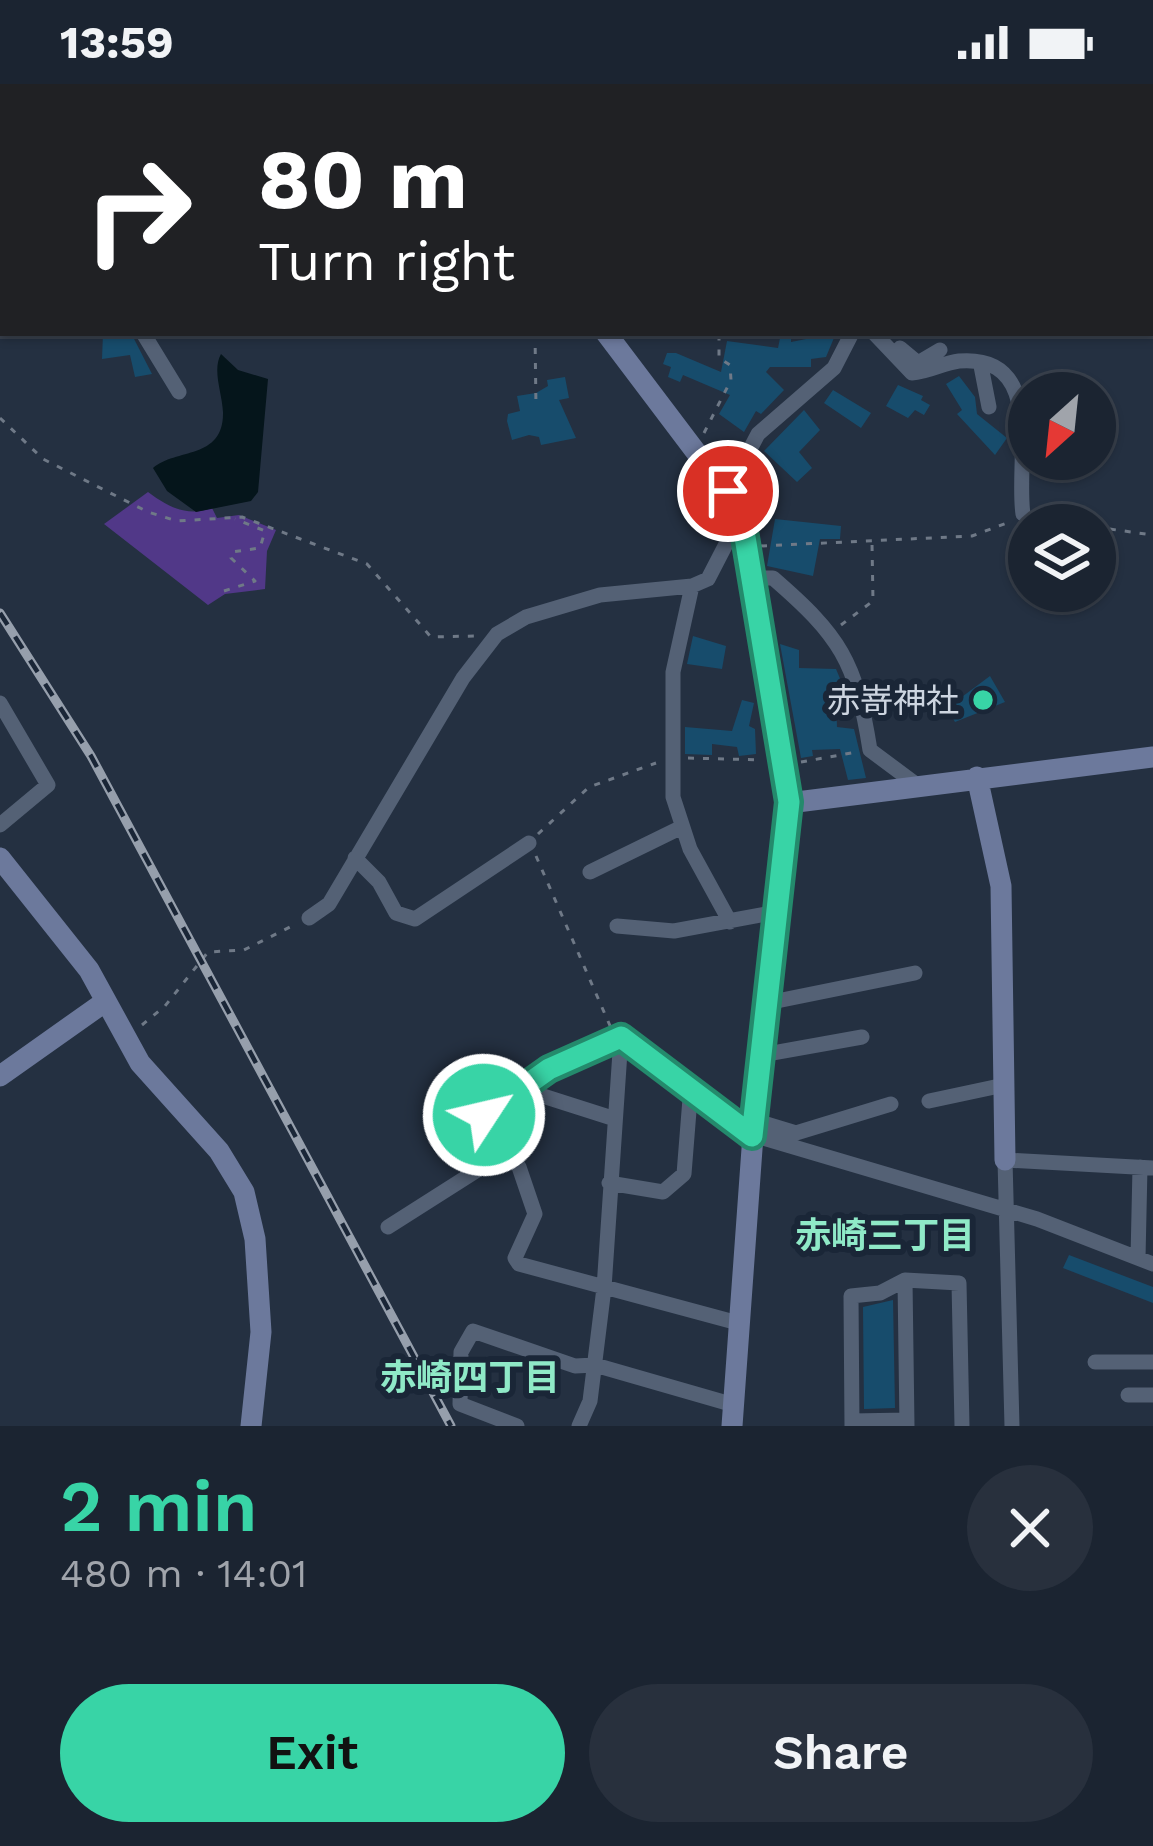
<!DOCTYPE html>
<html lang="en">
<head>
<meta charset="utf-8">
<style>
  :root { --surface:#1b2431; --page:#28303d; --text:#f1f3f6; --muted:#a0a4ab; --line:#39414d; --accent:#38d4a6 }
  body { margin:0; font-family:"Work Sans","Noto Sans JP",sans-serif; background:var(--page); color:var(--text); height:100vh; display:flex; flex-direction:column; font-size:45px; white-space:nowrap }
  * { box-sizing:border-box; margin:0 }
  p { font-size:39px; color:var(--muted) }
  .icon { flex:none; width:66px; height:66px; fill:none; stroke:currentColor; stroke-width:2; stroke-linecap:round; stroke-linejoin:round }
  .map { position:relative; height:1342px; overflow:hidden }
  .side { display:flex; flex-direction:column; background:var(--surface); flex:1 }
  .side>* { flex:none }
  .hud { position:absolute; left:0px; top:0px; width:1155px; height:252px; box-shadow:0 3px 9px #0004,0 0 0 3px var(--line); background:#202124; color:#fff; overflow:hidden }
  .needle { width:78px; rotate:207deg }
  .tools { position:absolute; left:1008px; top:288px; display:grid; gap:24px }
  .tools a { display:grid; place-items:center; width:108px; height:108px; border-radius:50%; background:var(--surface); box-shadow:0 3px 9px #0004,0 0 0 3px var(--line); font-size:60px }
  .pin { position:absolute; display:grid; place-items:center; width:102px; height:102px; color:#fff; margin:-51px; border:6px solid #fff; border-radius:50%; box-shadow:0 3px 12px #0007 }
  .me { position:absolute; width:132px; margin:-66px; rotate:55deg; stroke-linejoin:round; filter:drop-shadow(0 0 9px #0008) }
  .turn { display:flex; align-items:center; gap:42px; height:252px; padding:0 60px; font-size:54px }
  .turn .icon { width:156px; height:156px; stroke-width:2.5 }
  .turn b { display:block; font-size:84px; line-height:102px }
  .round { display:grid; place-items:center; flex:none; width:126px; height:126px; border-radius:63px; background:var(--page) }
  .summary { display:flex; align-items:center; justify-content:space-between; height:204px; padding:0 60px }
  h1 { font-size:72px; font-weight:600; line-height:90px; color:var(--accent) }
  .primary-button { display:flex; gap:24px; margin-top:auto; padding:24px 60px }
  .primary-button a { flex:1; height:138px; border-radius:72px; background:var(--accent); color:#111; font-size:48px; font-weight:600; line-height:138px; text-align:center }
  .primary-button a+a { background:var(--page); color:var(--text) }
  .status { display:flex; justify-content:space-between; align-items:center; height:84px; padding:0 60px; background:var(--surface); direction:ltr }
  .status svg { height:33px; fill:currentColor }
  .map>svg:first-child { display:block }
</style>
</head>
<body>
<div class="status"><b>13:59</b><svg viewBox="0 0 49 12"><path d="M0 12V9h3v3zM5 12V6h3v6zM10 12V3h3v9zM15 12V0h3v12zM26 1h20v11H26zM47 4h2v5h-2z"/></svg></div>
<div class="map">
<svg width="1153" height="1342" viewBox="0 0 1153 1342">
  <rect width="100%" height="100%" fill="#243041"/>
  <path fill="#513888" d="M148,408C168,423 187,433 212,424L217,434L239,431L276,446L267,467L265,505L225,510L208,521L104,440Z"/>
  <path fill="#05151b" d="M221,270L238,286L268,295L258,408L251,417L196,428L167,407L153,384C176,364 224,376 223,328C222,308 212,286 221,270Z"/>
  <path fill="#174c6c" d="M103,249H131L152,290L135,293L130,271L102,275Z
    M836,249L826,273L811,275V283H770L766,288L784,306L761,330L756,327L744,348L719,330L730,311L683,291L680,298L668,293L671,283L663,280L667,269H676L721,288L727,257L778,264L780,254L791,253V258Z
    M959,292L975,313L977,330L1007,354L995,371L957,330L962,326L946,300Z
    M565,293L569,314L559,316L576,354L541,361L539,353L529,351L512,356L507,337L508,330L520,327L517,312L536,309L548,302L547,296Z
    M898,301L923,312L921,316L930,321L924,331L915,326L908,334L886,322Z
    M833,306L871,329L861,344L824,319Z
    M804,326L820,346L799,368L812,384L797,398L764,367Z
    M775,435L841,442L840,455H820L813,492L767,482Z
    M693,552L726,562L722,585L687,580Z
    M780,560L799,566V584L836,585L844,604L836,616L837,643L854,645L866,694L848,696L840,665L812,666L813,672L801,674Z
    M990,592L1005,618L955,638L947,624Z
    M742,616L754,619L749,642L755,645L756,670L739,672L737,663L712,660V671L685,670V643L732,647Z
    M1069,1171L1153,1203V1219L1063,1184Z
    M893,1216L895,1324L864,1325L863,1223Z"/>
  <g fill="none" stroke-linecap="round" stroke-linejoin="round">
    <path stroke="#6f7987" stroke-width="3" stroke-dasharray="6 9" stroke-linecap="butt" d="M535,249L536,324
      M0,334L43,375L148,428L177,437L242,433L367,480L431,553L475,552
      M704,349L731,296L730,281L719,274V249
      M1038,432L1083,441
      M1095,443L1153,451
      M761,462L972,452L1012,437
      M224,507L255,497L231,474L232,468L260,464L265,447L235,435
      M841,541L873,517L872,459
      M688,674L763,676
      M801,678L857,668
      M538,750L589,703L656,679
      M536,772L611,944
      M142,941L165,922L208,868L244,866L296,840"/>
    <path stroke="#546175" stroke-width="15" d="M110,0L117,3
      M585,0L586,3
      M961,0L965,3
      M217,3V0
      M320,3L321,0
      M433,3L434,0
      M983,3L986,0
      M143,249L179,308
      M874,249L912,289C929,288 943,279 959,277C1047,270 1015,379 1023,430
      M900,264L918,279L940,266
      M981,282L989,323
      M728,407L758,350L834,284L852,249
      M752,494H773C840,552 856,577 870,666L917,701
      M692,502L673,588V713L690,765L730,838
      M0,619L48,701L0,741
      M355,774L379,798L396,829L415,835L529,759
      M590,788L682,743
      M309,834L329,820L463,594L497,550L526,533L600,511L692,502L708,495L739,435
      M617,842L674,847L777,828
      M767,919L915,889
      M761,971L862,953
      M521,1005L612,1034
      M929,1017L1004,1001
      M754,1036L796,1049L891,1020
      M609,1099L663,1108L684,1090L691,1002
      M388,1143L509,1066
      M1138,1174L1140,1083
      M905,1196L907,1342
      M738,1239L519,1180L515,1174L535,1130L519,1083L483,1031L549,985L621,953L753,1051L1037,1135L1153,1180
      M1095,1278H1153
      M1128,1311H1153
      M852,1337L907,1336
      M517,1342L460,1320L461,1268L473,1247L575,1282L595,1281L734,1321
      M579,1342L590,1317L604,1204L621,953
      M852,1342L851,1212L880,1209L905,1196L959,1199L962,1342
      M1012,1342L1005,1076L1153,1084"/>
    <path stroke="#6c799c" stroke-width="21" d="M504,0L505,3
      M606,249L736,421L784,680L789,719L753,1051L732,1342
      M977,693L1001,802L1005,1076
      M789,719L1153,673
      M0,774L89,886L140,979L219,1067L244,1108L255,1155L261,1248L251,1342
      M0,992L106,917"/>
    <g stroke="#969fac" stroke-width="9">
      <path id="rail" d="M0,529L91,672L451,1342"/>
    </g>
    <use href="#rail" stroke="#1a2637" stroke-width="4.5" stroke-dasharray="14" stroke-linecap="butt"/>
  </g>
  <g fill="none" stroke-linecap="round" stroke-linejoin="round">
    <g stroke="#248a6c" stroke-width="30">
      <path id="route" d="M484,1031L549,985L621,953L752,1052L789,718L744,447L728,407"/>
    </g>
    <use href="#route" stroke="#38d4a6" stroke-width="21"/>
  </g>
  <circle fill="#38d4a6" stroke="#1a2637" stroke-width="4.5" cx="983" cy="616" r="12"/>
  <g text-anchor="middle" stroke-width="12" stroke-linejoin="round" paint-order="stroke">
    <g font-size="33" fill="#cdd5e0" stroke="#1a2637" text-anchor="end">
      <text x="959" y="628">赤嵜神社</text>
    </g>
    <g font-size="36" font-weight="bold" fill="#8fe9c7" stroke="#1a2637">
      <text x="885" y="1164">赤崎三丁目</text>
      <text x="470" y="1306">赤崎四丁目</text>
    </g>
  </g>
</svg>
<div class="tools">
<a><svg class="needle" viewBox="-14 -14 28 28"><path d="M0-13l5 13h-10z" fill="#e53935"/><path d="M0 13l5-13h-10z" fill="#a0a4ab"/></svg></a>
<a><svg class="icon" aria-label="layers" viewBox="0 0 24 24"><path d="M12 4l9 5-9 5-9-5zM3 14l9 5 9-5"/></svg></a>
</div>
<div class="pin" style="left:728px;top:407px;background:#d93025"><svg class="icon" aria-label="arrive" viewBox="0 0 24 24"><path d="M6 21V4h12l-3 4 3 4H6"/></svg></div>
<svg class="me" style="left:484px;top:1031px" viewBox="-20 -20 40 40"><circle r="17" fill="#38d4a6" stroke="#fff" stroke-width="3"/><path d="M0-11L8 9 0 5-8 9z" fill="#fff"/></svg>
<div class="hud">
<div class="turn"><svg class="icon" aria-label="right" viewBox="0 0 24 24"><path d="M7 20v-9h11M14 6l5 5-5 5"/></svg><div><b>80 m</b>Turn right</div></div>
</div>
</div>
<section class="side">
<div class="summary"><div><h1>2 min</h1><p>480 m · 14:01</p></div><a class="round"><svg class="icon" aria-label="close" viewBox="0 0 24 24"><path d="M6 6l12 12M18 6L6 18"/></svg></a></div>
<div class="primary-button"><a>Exit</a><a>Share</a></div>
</section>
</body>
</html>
